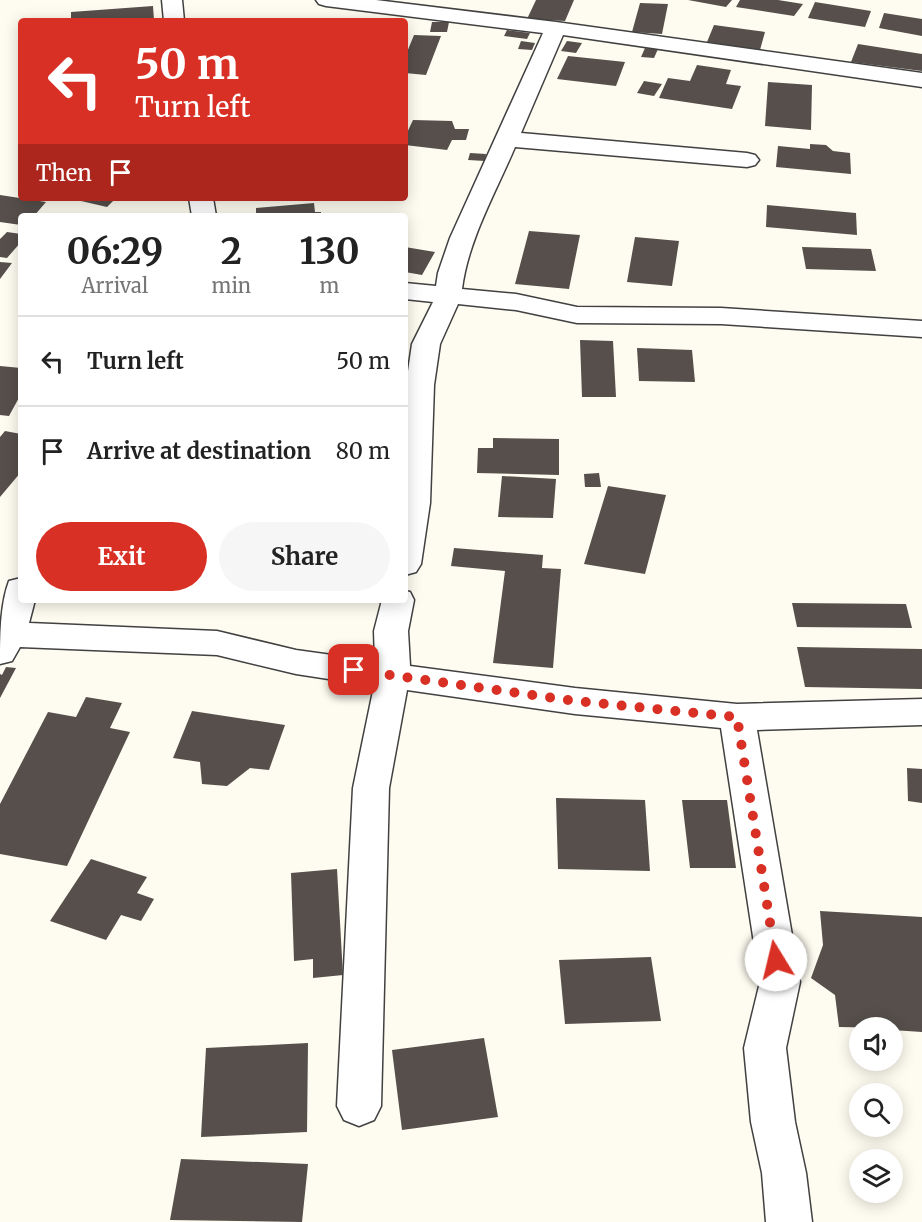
<!DOCTYPE html>
<html lang="en">
<head>
<meta charset="utf-8">
<style>
  :root { --surface:#fff; --page:#f6f6f6; --text:#222; --muted:#767676; --line:#e0e0e0; --accent:#d93025 }
  body { margin:0; font-family:Merriweather,serif; background:var(--page); color:var(--text); height:100vh; display:flex; flex-direction:column; font-size:22px; white-space:nowrap }
  * { box-sizing:border-box; margin:0 }
  p { font-size:20px; color:var(--muted) }
  .icon { flex:none; width:33px; height:33px; fill:none; stroke:currentColor; stroke-width:2; stroke-linecap:round; stroke-linejoin:round }
  .map { position:relative; flex:1; overflow:hidden }
  .details { position:absolute; left:18px; top:213px; width:390px; height:390px; display:flex; flex-direction:column; background:var(--surface); border-radius:6px; box-shadow:0 3px 15px #0003 }
  .details>* { flex:none }
  .guide { position:absolute; left:18px; top:18px; width:390px; height:183px; border-radius:6px; box-shadow:0 3px 15px #0003; background:#d93025; color:#fff; overflow:hidden }
  .buttons { position:absolute; left:849px; top:1017px; display:grid; gap:12px }
  .buttons a { display:grid; place-items:center; width:54px; height:54px; border-radius:50%; background:var(--surface); box-shadow:0 3px 15px #0003; font-size:30px }
  .pin { position:absolute; display:grid; place-items:center; width:51px; height:51px; color:#fff; margin:-26px; border-radius:12px; box-shadow:0 3px 9px #0006 }
  .me { position:absolute; width:66px; margin:-33px; rotate:351deg; stroke-linejoin:round; filter:drop-shadow(0 0 4px #0008) }
  .turn { display:flex; align-items:center; gap:21px; height:126px; padding:0 18px; font-size:27px }
  .turn .icon { width:78px; height:78px; stroke-width:2.5 }
  .turn b { display:block; font-size:42px; line-height:51px }
  .then { display:flex; align-items:center; height:57px; padding:0 18px; background:#0003; gap:12px; font-size:22px }
  .eta { display:flex; justify-content:space-evenly; align-items:center; height:102px; text-align:center }
  .eta b { font-size:36px; font-weight:700; line-height:42px }
  .action { display:flex; gap:12px; margin-top:auto; padding:12px 18px }
  .action a { flex:1; height:69px; border-radius:36px; background:var(--accent); color:#fff; font-size:24px; font-weight:700; line-height:69px; text-align:center }
  .action a+a { background:var(--page); color:var(--text) }
  ul { padding:0; list-style:none }
  li { display:flex; align-items:center; gap:18px; height:90px; padding:0 18px; border-top:2px solid var(--line) }
  li div { flex:1 }
  li b { display:block; font-size:22px }
  li em { font-style:normal }
  .map>svg:first-child { display:block }
</style>
</head>
<body>
<div class="map">
<svg width="922" height="1222" viewBox="0 0 922 1222">
  <rect width="100%" height="100%" fill="#fefbf0"/>
  <path fill="#564f4b" d="M536,0H574L565,21L527,19Z
    M688,0H732L726,7Z
    M740,0H778L803,4L794,16L736,7Z
    M815,2L871,11L865,27L808,18Z
    M640,3L668,4L662,34L632,32Z
    M153,6L154,20L71,21V12Z
    M884,13L922,19V36L879,28Z
    M432,22H449L447,32H430Z
    M714,25L765,32L760,50L707,42Z
    M507,30L530,33L527,39L504,36Z
    M414,35L441,36L426,75L405,73V57Z
    M521,41L535,43L532,50L518,49Z
    M567,41L582,43L576,53L561,51Z
    M858,44L922,54V71L851,62Z
    M645,48L658,49L654,58L641,57Z
    M568,56L625,62L616,86L557,79Z
    M697,65L731,70L726,84L741,86L732,109L659,98L668,78L690,81Z
    M644,81L662,84L654,96L637,93Z
    M768,82L812,85L811,130L765,126Z
    M413,120L452,121L455,129H469L466,140H452L447,150L405,145V137Z
    M810,144L826,145L833,151L850,153L851,174L776,167L778,146L810,149Z
    M470,153L486,154L485,161L468,160Z
    M0,195L46,202L34,216H21V225L0,222Z
    M68,198H116L107,207Z
    M314,203L315,212H321V216H256V208Z
    M767,205L856,213L857,235L766,227Z
    M529,231L580,235L569,289L515,284Z
    M7,232L21,234V242L7,258L0,257V239Z
    M635,237L679,241L672,286L627,282Z
    M405,247L435,252L422,275L405,272Z
    M802,247L871,249L876,271L806,269Z
    M0,262L12,263L0,279Z
    M580,340L613,341L616,397H582Z
    M637,348L692,350L695,382L639,381Z
    M0,366L21,368V394L9,416L0,415Z
    M5,431L21,434V472L0,497V437Z
    M493,438L559,439V475L477,473L478,448H493Z
    M599,473L601,487H585L584,474Z
    M502,476L556,479L553,518L498,517Z
    M608,486L666,495L645,574L584,564Z
    M454,548L543,555L542,568L561,569L553,668L493,663L505,571L451,566Z
    M792,603L906,604L912,628L797,627Z
    M797,647L922,649V689L805,687Z
    M6,667L16,668L0,698V674L2,675Z
    M86,697L122,703L110,728L130,732L67,866L0,854V804L48,712L76,717Z
    M192,711L285,725L269,770L250,768L227,786L202,784L200,762L173,758Z
    M907,768L922,769V803L908,801Z
    M556,798L645,800L650,871L558,869Z
    M682,800H727L736,868H690Z
    M91,859L147,877L137,893L154,899L141,921L121,915L106,940L50,921Z
    M337,869L343,975L313,978V959L294,961L291,873Z
    M820,911L922,917V1032L892,1030V1028L839,1027L835,995L811,978L823,945Z
    M651,957L661,1021L565,1024L559,960Z
    M484,1038L498,1117L402,1130L392,1050Z
    M308,1043L307,1132L201,1137L206,1048Z
    M181,1159L308,1164L302,1222L170,1220Z"/>
  <g fill="none" stroke-linecap="round" stroke-linejoin="round">
    <g stroke="#414141" stroke-width="3">
      <path id="street" d="M162,0H182L184,21H164Z
        M316,0H376L556,22L922,73V87L563,35L521,133L747,153L755,155L759,160L755,165L747,167L515,147C496,192 468,240 462,289L516,294L577,307L721,308L922,321V337L721,324L577,323L516,310L458,304L440,344L434,385L430,503L421,564L416,572L405,575L406,385L412,344L433,302L405,299V283L436,286L438,273L450,238L543,33L326,6L319,4Z
        M189,198H213L216,216H192Z
        M21,578V600H35L29,623L217,631L296,650L375,661L374,631L382,600H405V591L410,592L414,600L408,631L410,666L575,688L737,704L922,699V725L757,730L800,982L786,1048L795,1122L806,1173L812,1222H766L762,1173L751,1122L744,1048L760,982L721,728L575,714L407,690L389,788L381,1106L374,1120L359,1126L344,1120L337,1106L353,788L374,686L296,674L217,655L20,647L12,661L0,664C0,637 0,605 9,581Z"/>
    </g>
    <use href="#street" fill="#fff" fill-rule="evenodd"/>
  </g>
  <g fill="none" stroke-linecap="round" stroke-linejoin="round">
    <path stroke="#d93025" stroke-width="10" stroke-dasharray="0 18" d="M354,670L575,701L737,717L776,960"/>
  </g>
</svg>
<div class="buttons">
<a><svg class="icon" aria-label="sound" viewBox="0 0 24 24"><path d="M4 9h4l5-4v14l-5-4H4zM17 9q2 3 0 6"/></svg></a>
<a><svg class="icon" aria-label="search" viewBox="0 0 24 24"><circle cx="10" cy="10" r="6"/><path d="M15 15l6 6"/></svg></a>
<a><svg class="icon" aria-label="layers" viewBox="0 0 24 24"><path d="M12 4l9 5-9 5-9-5zM3 14l9 5 9-5"/></svg></a>
</div>
<div class="pin" style="left:354px;top:670px;background:#d93025"><svg class="icon" aria-label="arrive" viewBox="0 0 24 24"><path d="M6 21V4h12l-3 4 3 4H6"/></svg></div>
<svg class="me" style="left:776px;top:960px" viewBox="-20 -20 40 40"><circle r="19" fill="#fff"/><path d="M0-13L10 11 0 6-10 11z" fill="#d93025"/></svg>
<div class="guide">
<div class="turn"><svg class="icon" aria-label="left" viewBox="0 0 24 24"><path d="M17 20v-9H6M10 6l-5 5 5 5"/></svg><div><b>50 m</b>Turn left</div></div>
<div class="then">Then<svg class="icon" aria-label="arrive" viewBox="0 0 24 24"><path d="M6 21V4h12l-3 4 3 4H6"/></svg></div>
</div>
<section class="details">
<div class="eta">
<div><b>06:29</b><p>Arrival</p></div>
<div><b>2</b><p>min</p></div>
<div><b>130</b><p>m</p></div>
</div>
<ul>
<li><svg class="icon" aria-label="left" viewBox="0 0 24 24"><path d="M17 20v-9H6M10 6l-5 5 5 5"/></svg><div><b>Turn left</b></div><em>50 m</em></li>
<li><svg class="icon" aria-label="arrive" viewBox="0 0 24 24"><path d="M6 21V4h12l-3 4 3 4H6"/></svg><div><b>Arrive at destination</b></div><em>80 m</em></li>
</ul>
<div class="action"><a>Exit</a><a>Share</a></div>
</section>
</div>
</body>
</html>
